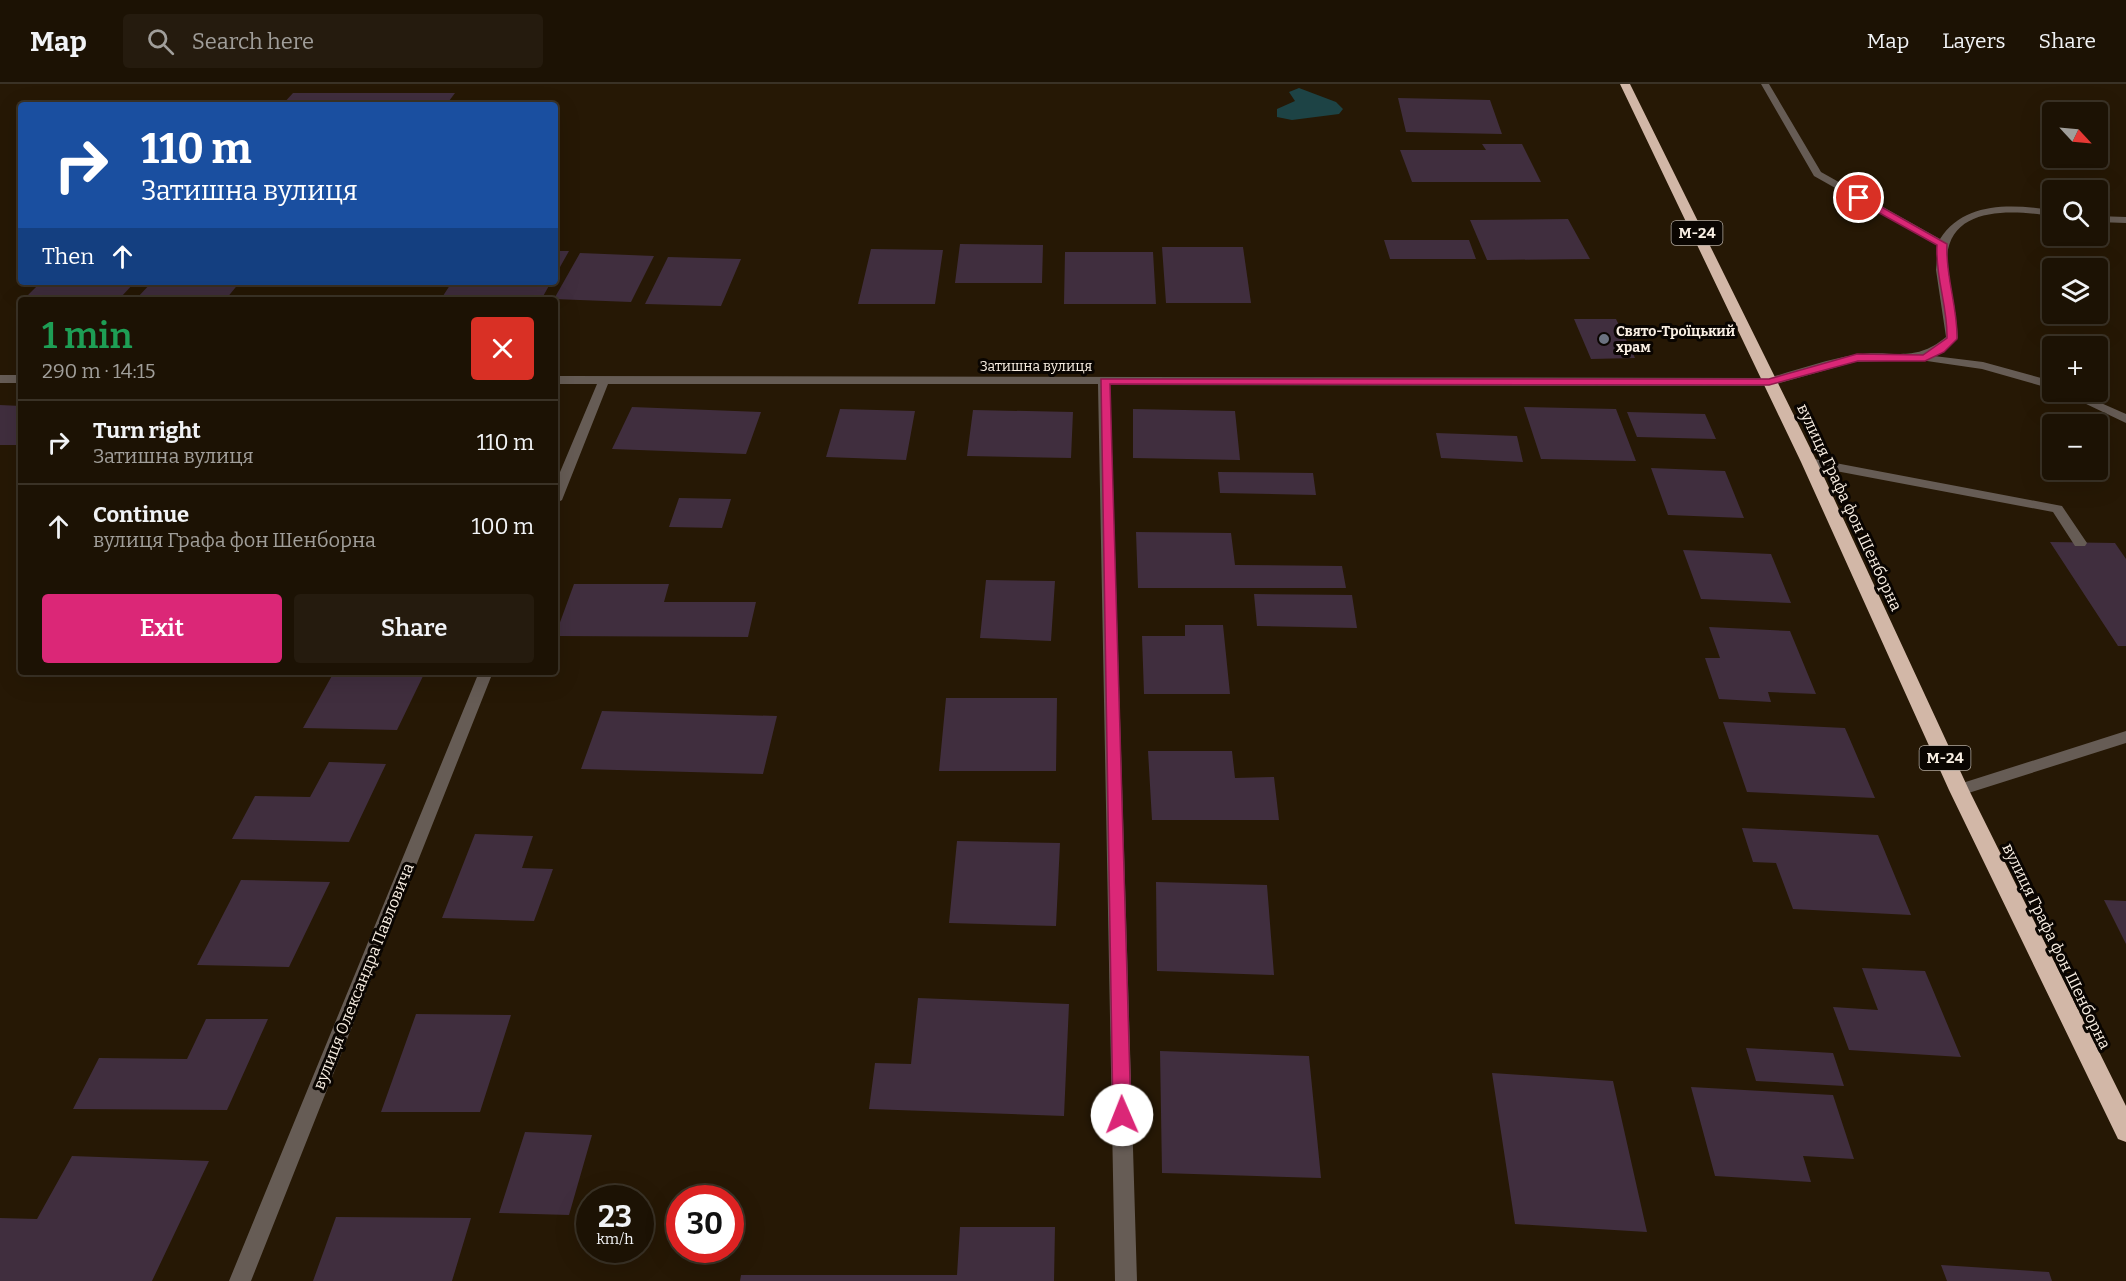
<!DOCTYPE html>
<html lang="en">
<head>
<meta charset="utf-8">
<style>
  :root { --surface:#1c1204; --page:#251b0e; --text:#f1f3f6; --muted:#a09e9a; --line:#3a3226; --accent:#db2777 }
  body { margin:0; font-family:Bitter,serif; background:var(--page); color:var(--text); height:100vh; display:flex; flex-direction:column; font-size:22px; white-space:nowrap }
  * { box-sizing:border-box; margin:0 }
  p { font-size:20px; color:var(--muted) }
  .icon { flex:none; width:33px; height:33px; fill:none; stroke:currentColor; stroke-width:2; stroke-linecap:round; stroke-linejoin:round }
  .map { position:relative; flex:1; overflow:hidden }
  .details { position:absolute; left:18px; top:213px; width:540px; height:378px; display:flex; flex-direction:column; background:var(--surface); border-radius:6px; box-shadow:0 6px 24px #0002,0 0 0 2px var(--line) }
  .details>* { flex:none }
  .hud { position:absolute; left:18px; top:18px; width:540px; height:183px; border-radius:6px; box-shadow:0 6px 24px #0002,0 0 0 2px var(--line); background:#1a4fa0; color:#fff; overflow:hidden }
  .needle { width:39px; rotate:116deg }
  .controls { position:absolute; left:2042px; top:18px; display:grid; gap:12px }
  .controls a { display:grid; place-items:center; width:66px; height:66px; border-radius:6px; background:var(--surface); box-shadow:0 6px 24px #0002,0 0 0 2px var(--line); font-size:30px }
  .speed { position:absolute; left:576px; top:1101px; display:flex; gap:12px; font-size:30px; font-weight:700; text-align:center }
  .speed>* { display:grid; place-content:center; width:78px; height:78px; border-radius:50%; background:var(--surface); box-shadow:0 6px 24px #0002,0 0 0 2px var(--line); line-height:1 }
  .speed small { font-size:15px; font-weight:400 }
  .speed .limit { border:9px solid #d22; background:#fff; color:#111 }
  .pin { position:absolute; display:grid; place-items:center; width:51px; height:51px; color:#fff; margin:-26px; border:3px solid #fff; border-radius:50%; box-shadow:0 2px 6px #0007 }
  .me { position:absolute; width:66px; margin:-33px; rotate:359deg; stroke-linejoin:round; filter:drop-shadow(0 0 4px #0008) }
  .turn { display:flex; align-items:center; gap:21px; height:126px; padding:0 24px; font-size:27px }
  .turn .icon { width:78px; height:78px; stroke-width:2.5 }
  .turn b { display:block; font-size:42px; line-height:51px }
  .then { display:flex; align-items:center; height:57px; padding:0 24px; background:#0003; gap:12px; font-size:22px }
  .round { display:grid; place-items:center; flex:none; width:63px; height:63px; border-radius:6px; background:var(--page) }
  .summary { display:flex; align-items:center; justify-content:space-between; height:102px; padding:0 24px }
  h1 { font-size:36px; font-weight:600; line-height:45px; color:#1e9e55 }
  .button { display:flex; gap:12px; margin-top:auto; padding:12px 24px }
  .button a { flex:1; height:69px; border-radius:6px; background:var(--accent); color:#fff; font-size:24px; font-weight:600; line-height:69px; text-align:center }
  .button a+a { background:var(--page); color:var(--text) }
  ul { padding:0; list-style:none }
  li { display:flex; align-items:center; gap:18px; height:84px; padding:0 24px; border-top:2px solid var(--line) }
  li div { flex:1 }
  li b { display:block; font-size:22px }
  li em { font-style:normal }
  header { display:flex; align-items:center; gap:36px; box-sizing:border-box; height:84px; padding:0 30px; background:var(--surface); border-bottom:2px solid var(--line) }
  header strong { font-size:28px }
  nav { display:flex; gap:33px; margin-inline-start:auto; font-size:21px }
  .search { width:420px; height:54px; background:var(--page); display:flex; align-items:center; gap:15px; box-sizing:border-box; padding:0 21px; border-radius:6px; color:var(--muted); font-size:22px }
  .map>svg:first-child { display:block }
</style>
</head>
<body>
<header>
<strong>Map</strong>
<div class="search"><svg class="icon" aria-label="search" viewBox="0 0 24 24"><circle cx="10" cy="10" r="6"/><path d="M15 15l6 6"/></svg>Search here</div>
<nav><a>Map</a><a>Layers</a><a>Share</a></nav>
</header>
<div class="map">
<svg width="2126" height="1197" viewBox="0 0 2126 1197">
  <rect width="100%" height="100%" fill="#261805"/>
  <path fill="#1d4345" d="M1299,4L1336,18L1343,25L1339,30L1292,36L1277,33V25L1295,17L1289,8Z"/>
  <path fill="#402e3e" d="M293,9H455L446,21H282Z
    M1398,14L1490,16L1502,50L1406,48Z
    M1482,60H1522L1541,98H1412L1400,66H1486Z
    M1568,135L1590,175L1487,176L1470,136Z
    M1384,156H1469L1476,175H1390Z
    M960,160L1043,161L1042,199H955Z
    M1162,163H1243L1251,219H1166Z
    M871,165L943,166L935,220H858Z
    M555,167H569L555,192Z
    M1065,168H1153L1156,220H1064Z
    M580,169L654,172L631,218L554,215Z
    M668,173L741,175L721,222L645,220Z
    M41,198H135L121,213L28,211Z
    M152,198H240L226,215L137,214Z
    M452,198H551L541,216L441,215Z
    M1574,235H1616L1635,274L1591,275Z
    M0,321L21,322V361H0Z
    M632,323L761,328L746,370L612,365Z
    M1524,323L1616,325L1636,377L1541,375Z
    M840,325L915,327L906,376L826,373Z
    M1133,325L1235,327L1240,376L1133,374Z
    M973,326L1073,328L1071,374L967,372Z
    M1627,328L1705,330L1716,355L1637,353Z
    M1436,349L1517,352L1523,378L1441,374Z
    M1651,384L1725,387L1744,434L1668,431Z
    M1218,388L1313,389L1316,411L1220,409Z
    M679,414L731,415L722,444L669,443Z
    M1136,448L1231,449L1235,481L1342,482L1346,504H1138Z
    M2050,458L2115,459L2126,475V562H2118Z
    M1683,466L1771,470L1791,519L1701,515Z
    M986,496L1055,497L1051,557L980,554Z
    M574,500H669L664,518H756L748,553L555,552Z
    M1254,510L1352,511L1357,544L1257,542Z
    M1185,541H1223L1230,610H1144L1142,552H1185Z
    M1709,543L1790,547L1816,610L1768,608L1771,618L1719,615L1705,574H1720Z
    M334,588H425L397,646L303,644Z
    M946,614H1057L1056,687H939Z
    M602,627L777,632L763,690L581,685Z
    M1723,638L1845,644L1875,714L1747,708Z
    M1148,667H1232L1235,694L1274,693L1279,736H1152Z
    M329,678L386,680L349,758L232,755L255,712L310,713Z
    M1742,744L1878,751L1911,831L1793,825L1776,779L1753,778Z
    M475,750L533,752L522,784L553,785L534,837L442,834Z
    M957,757L1060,759L1056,842L949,839Z
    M241,796L330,798L289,883L197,881Z
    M1156,798L1267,801L1274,891L1157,887Z
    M2104,816L2126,817V860Z
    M1862,884L1925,887L1961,973L1849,966L1833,923L1878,926Z
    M918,914L1069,920L1064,1032L869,1025L875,979L911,980Z
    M416,930L511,931L480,1028H381Z
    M206,935H268L227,1026L73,1025L99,974L187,975Z
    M1746,964L1833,969L1844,1002L1756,997Z
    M1160,967L1309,972L1321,1094L1162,1089Z
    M1492,989L1613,997L1647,1148L1515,1140Z
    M1691,1003L1833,1011L1854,1075L1803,1072L1811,1098L1715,1092Z
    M525,1048L592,1051L569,1131L499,1129Z
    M72,1072L209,1077L152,1197H0V1134L37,1135Z
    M336,1133L471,1134L452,1197H313Z
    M960,1143H1055L1054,1197H740L741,1191H957Z
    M1941,1181L2049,1188L2052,1197H1947Z"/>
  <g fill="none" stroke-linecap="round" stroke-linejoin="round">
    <path fill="#665c55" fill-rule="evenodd" d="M1809,374L2062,422L2087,459L2085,462H2075L2053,428L1804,381V375Z
      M2126,647V659L1959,712L1953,710L1951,706L1953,702Z"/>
    <path fill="#665c55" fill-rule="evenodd" d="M1761,0H1769L1821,88L1940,155C1964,117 2012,120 2052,126V132C2013,126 1949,121 1947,175C1945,201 1957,228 1958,254L1934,272L1983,278L2052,297V305L1982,285L1920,276L1855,278L1769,302L1110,301L1137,1197H1115L1098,300H608L562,416L555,420V400L597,300H555V292L1768,294C1797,286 1825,276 1854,271C1892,264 1912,281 1946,253L1936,186L1938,162L1814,92Z
      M2097,132L2126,133V139L2097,138Z
      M0,291H21V299H0Z
      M2061,308H2076L2126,330V339Z
      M479,588H493L251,1197H229Z"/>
    <path fill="#d2b7a7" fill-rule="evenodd" d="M1620,0H1630L1817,378L1969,706L2126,1022V1058L2118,1055L1949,706L1801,378Z"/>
  </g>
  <path fill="#db2777" stroke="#8e194d" stroke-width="1.5" d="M1856,112H1862L1947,160C1945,192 1958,223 1957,255L1944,268L1925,277H1858L1769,301L1110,300L1131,1031L1129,1037L1122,1039L1116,1037L1113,1031L1101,295H1769L1857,270L1923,271L1947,254C1948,223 1935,193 1937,161L1856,116Z"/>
  <circle fill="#6b7280" stroke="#0a0501" stroke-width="2" cx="1604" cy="255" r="6"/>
  <g text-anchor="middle" stroke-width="6" stroke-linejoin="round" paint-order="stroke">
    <g font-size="14" font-weight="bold" fill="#f8eee2" stroke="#0a0501" text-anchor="start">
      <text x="1616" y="252">Свято-Троїцький<tspan x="1616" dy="16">храм</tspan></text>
    </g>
    <g font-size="14" fill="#f8eee2" stroke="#0a0501">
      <text x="1036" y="287">Затишна вулиця</text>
    </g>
    <g fill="#0a0501" stroke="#b1a89e" stroke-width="1.5">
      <rect x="1671.5" y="137" width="51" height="24" rx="4.5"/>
      <rect x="1919.5" y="662" width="51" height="24" rx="4.5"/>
    </g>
    <g font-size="15" font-weight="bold" fill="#f8eee2">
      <text x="1697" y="154">М-24</text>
      <text x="1945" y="679">М-24</text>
    </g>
    <g font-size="16" fill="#f8eee2" stroke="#0a0501">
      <text transform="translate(1850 423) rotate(65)" y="6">вулиця Графа фон Шенборна</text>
      <text transform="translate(2057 862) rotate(64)" y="6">вулиця Графа фон Шенборна</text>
      <text transform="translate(363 892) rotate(-68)" y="6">вулиця Олександра Павловича</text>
    </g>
  </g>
</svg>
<div class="controls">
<a><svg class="needle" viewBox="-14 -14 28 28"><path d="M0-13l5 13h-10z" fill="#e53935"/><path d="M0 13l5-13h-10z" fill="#a09e9a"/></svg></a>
<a><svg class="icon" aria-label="search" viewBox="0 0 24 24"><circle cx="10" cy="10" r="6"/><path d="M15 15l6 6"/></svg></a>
<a><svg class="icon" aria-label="layers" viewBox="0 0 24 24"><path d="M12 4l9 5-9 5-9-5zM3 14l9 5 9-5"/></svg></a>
<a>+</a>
<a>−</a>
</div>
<div class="speed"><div>23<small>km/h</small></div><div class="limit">30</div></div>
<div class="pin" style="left:1859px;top:114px;background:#d93025"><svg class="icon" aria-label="arrive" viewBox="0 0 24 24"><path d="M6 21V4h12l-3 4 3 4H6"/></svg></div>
<svg class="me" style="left:1122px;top:1031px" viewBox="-20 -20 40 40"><circle r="19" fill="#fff"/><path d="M0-13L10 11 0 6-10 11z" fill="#db2777"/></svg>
<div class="hud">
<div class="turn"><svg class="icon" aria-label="right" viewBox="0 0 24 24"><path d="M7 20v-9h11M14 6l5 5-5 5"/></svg><div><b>110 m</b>Затишна вулиця</div></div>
<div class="then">Then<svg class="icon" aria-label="ahead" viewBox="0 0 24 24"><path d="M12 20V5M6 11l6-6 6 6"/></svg></div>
</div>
<section class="details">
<div class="summary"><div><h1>1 min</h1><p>290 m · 14:15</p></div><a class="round" style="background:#d93025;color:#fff"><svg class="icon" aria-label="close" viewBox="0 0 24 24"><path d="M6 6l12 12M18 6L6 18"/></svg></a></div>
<ul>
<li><svg class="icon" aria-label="right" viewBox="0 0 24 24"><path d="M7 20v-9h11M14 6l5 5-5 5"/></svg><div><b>Turn right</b><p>Затишна вулиця</p></div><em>110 m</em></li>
<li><svg class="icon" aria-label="ahead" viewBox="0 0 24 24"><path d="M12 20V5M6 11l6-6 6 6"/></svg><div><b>Continue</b><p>вулиця Графа фон Шенборна</p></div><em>100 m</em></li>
</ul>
<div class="button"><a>Exit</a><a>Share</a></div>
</section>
</div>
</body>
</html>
